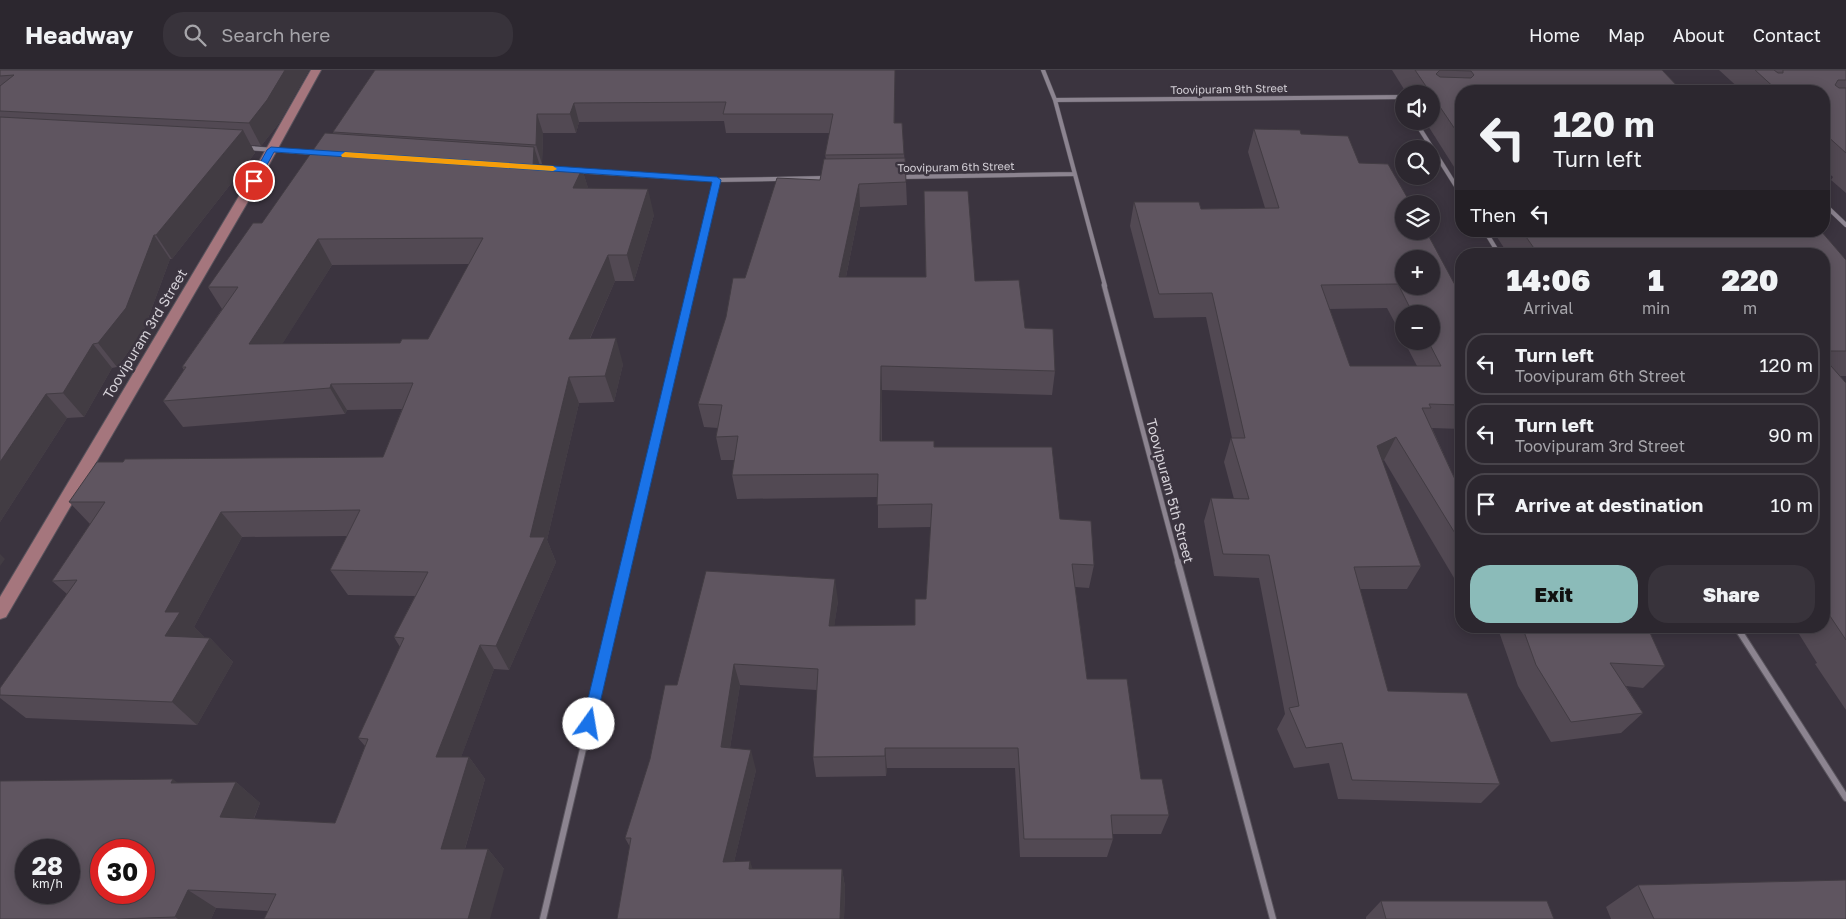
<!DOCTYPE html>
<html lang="en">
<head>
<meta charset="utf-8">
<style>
  :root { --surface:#2c272f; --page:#38333b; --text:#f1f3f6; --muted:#a6a5aa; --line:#48444b; --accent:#8bbbb9 }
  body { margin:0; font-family:"Golos Text",sans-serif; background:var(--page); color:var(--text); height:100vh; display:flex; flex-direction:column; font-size:19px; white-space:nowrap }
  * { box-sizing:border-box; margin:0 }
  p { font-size:16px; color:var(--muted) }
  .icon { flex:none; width:28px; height:28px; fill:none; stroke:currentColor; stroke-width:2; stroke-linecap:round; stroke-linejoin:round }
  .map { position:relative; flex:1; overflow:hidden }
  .details { position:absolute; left:1455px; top:178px; width:375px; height:385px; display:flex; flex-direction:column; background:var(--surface); border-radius:20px; box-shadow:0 2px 12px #0003,0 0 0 1px var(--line) }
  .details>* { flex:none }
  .top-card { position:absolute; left:1455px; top:15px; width:375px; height:152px; border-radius:20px; box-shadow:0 2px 12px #0003,0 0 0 1px var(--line); background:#2c272f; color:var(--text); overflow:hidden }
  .buttons { position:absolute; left:1395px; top:15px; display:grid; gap:10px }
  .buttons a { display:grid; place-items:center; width:45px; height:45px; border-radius:50%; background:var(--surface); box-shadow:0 2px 12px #0003,0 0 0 1px var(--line); font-size:25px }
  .speed { position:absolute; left:15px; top:769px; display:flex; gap:10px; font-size:25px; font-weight:700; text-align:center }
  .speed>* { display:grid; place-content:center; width:65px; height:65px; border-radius:50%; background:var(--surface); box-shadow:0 2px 12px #0003,0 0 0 1px var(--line); line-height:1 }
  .speed small { font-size:12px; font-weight:400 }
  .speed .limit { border:8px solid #d22; background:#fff; color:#111 }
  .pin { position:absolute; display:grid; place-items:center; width:42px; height:42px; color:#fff; margin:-21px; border:2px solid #fff; border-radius:50%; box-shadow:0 1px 5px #0007 }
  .me { position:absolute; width:55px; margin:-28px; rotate:13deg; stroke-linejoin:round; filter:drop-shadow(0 0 4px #0008) }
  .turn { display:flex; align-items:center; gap:18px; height:105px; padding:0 15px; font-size:22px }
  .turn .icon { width:65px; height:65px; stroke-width:2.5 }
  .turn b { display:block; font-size:35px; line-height:42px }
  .then { display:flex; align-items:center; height:48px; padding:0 15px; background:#0003; gap:10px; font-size:19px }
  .eta { display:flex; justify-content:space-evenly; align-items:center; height:85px; text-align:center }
  .eta b { font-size:30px; font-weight:800; line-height:35px }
  .primary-button { display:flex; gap:10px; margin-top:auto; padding:10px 15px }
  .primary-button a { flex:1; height:58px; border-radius:20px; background:var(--accent); color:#111; font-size:20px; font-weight:800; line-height:58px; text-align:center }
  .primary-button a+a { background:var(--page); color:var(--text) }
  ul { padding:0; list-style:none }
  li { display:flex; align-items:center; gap:15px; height:62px; margin:0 10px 8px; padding:0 5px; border:2px solid var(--line); border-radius:20px }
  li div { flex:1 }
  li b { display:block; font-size:19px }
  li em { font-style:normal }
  header { display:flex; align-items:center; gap:30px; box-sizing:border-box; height:70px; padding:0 25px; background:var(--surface); border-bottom:1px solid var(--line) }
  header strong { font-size:24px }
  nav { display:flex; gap:28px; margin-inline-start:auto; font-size:18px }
  .search { width:350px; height:45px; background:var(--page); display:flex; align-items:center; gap:12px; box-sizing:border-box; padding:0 18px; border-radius:20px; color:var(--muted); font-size:19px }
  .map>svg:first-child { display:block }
</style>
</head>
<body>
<header>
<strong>Headway</strong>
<div class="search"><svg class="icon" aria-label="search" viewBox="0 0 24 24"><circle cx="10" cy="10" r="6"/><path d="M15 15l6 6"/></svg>Search here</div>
<nav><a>Home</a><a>Map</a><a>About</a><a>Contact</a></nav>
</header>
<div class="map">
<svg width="1846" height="849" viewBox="0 0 1846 849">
  <rect width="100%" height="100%" fill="#3b343f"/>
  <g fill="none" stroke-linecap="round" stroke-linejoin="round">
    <g stroke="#58535c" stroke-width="5">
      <path id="street-far2" d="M1043,0L1055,30L1105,216
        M1399,27L1404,34
        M1055,30L1404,27
        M1415,51L1461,124
        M248,78L316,83
        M577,101L717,110L825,108
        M901,107L1073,104
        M1824,134L1846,155
        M1485,161L1499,184
        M692,216L717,110"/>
    </g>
    <g stroke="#58535c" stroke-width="6">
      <path id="street-far1" d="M1104,215L1178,493
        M627,493L692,215"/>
    </g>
    <g stroke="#58535c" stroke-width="8">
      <path id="street" d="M1178,492L1273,849
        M1736,556L1846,728
        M543,849L627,492"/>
    </g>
    <g stroke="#58535c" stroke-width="2">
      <path id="secondary" d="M311,0H321L260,111L6,547L0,549V527L248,111Z"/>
    </g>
    <use href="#street-far2" stroke="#8c8490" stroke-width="4"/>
    <use href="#street-far1" stroke="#8c8490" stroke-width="4.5"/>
    <use href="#street" stroke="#8c8490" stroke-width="6"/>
    <use href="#secondary" fill="#a5767d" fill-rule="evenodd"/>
  </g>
  <path fill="#524953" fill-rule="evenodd" d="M0,0H309L279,53L261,76L251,75L255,83L172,189H170L143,262L117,297L112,298L84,347L67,348L0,452Z
    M375,0H895V53H902L906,112L907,135L860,137L846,207H926L924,121L975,211L1025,258L1055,301L1052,325L882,320V371L934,377L1060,449L1094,495L1089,518L1075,517L1087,609L1141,709L1169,745L1161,764H1113V769L1107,787H1020L1015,698H887L886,706L816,707L813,687L817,620L740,615L730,678L756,700L734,792L752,799H842L845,817L844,849H617L630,777L625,768L677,615L838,531L834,556L915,555L926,529L931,457L878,458V427L737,429L732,405L735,390H721L716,367L718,358L704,357L698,334L745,208L820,110L826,89L825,85L830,63H726L724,51L579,52L576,63H543L542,94H539L540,97L582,99L588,118L654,145L634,211H615L590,269L623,294L614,332L579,333L547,470L556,492L509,600L494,599L461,687H469L485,709L465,779H488L504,799L268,841L216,838L211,849H0L177,713L236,712L260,733L254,749L335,753L365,676L358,668L400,577L394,567L415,526L348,525L330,500L347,466L242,467L194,557L204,567L203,568H210L233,592L197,655L26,648L0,628V618L67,524L52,511L90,454L69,432L383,387L402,339L347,340L345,344L183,357L163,331L184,300L182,297L222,239L208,217L262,153L333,64V62ZM469,194L428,269L400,273L282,274L332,195Z
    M1392,0H1662L1461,21V108L1425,51H1431V24H1407Z
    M1719,0H1846V123L1831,110L1833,107L1824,99V21H1742Z
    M1254,59L1301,64L1359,93L1461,226V359L1432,358L1459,418H1461V518H1460L1384,390L1382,391L1421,496L1407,519H1360L1388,621L1500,714L1481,733L1338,729L1329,693L1294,698L1277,659L1285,644L1259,508L1214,506L1204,451L1211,428L1234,429L1224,392L1231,368H1232L1206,247L1154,248L1130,156L1134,132L1201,139L1265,138L1248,82ZM1387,238L1404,270V244H1431V271H1404L1417,296H1350L1329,239Z
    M1493,161H1821L1846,190V306H1840L1846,313V640L1815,594L1817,593L1794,556H1824V184H1508Z
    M1497,556H1647L1665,596L1643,618L1626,616L1643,643L1621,663L1551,672L1518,616Z
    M1638,815L1846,849H1611L1606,837Z
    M1381,831L1554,849H1366V847Z"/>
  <path fill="#423c43" d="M285,0H309L279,53L261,76L249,53Z
    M895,0V72L894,53Z
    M574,33L579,52L576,63L570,44Z
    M537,44L543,63L542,94L536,75Z
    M243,60L255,83L172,189L156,165Z
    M534,77L542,102L533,96Z
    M582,99L590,124L573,118Z
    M859,114L860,137L841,231L839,207Z
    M648,119L654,145L634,211L627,185Z
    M154,165L170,189L143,262L117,297L98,273Z
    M318,169L332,195L266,300L249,274Z
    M608,185L615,211L578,295L569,269Z
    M616,268L623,294L614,332L605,306Z
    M93,274L112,298L84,347L63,323Z
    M881,296L882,320L881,395L880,371Z
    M569,307L579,333L547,470L556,492L509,600L496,576L530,467Z
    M331,314L347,340L345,344L330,318Z
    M46,324L67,348L0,452V392Z
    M1396,367L1384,390L1365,399L1377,376Z
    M221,442L242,467L194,557L204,567L189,590L165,566V542Z
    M0,484L5,489L0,496Z
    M835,509L838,531L831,578L829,556Z
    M210,568L233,592L197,655L172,632Z
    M480,575L494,599L453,709L436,687Z
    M734,594L740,615L727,697L721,677Z
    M885,678L887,698L886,706L885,686Z
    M751,680L756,700L730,809L723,792Z
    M469,687L485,709L459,799L441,779Z
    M173,709L199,730L171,713Z
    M236,712L260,733L246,767L220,747Z
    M488,779L504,799L490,849H468Z
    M750,791L756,809L749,799Z
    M842,799L845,817L844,849H840Z
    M188,820L216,838L211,849H178L175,847Z"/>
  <path fill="#5f5560" stroke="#423c43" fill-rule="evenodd" d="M0,0H285L267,30L249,53L0,41V16L14,5L0,6Z
    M375,0H895L894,53H902L904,84L825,85L833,44H723L726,32L574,33L570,44H537L536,75L333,62Z
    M1415,0H1662L1682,21H1461V68ZM1440,0L1471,1L1474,5L1471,8L1440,7L1436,4Z
    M1755,0H1774L1778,3H1783V0H1846V10H1838L1835,15L1839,18H1846V83L1824,63V21H1778Z
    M0,47L243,60L156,165H154L126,238L98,273L93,274L63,323L46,324L0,392Z
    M1254,59L1300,60L1301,64L1348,66L1359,93L1388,94L1411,134H1404V161H1426L1461,226V335L1429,334L1431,338H1422L1459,418H1461V473L1396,367L1377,376L1421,496L1354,497L1388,621L1467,623L1500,714L1352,710L1342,673L1306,678L1289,638L1299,636L1269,485L1223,484L1211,428L1249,429L1231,368H1245L1212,223L1159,224L1134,132H1199L1201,139L1279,138ZM1404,189H1431V216H1404ZM1398,214L1413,244H1431V271H1428L1441,296H1350L1321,215Z
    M325,63L534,77L533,96L582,99L573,118L648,119L627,185H608L569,269L616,268L605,306L569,307L530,467H545L496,576L480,575L436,687H469L441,779H488L468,849H264L276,824L188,820L175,847L118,849H0V711L173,709L171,713L236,712L220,747L335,753L368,669L358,668L404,568L394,567L428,502L330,500L360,440L221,442L165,542H180L165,566L210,568L172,632L0,625V618L77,510L52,511L105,432H69L97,392H123L125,389L383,387L413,313L331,314L330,318L163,331L186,297H182L238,217H208L253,153H262ZM483,168L428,269H402L400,273L249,274L318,169ZM26,780H69V822H26ZM101,780H144V822H101Z
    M905,88L906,112L859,114L839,207H926L924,121H968L975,211L1019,210L1025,258L1053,259L1055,301L881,296L880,371H934V377H1052L1060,449L1091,451L1094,495L1072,494L1087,609H1127L1141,709H1162L1169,745H1111L1113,769H1024L1018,678H885V686L813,687L818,599L734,594L721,677L751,680L723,792L750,791L749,799H842L840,849H617L631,768H625L650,689L665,615H677L706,501L835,509L829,556L915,555V529H926L932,434L877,435L878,404L732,405L738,366L716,367L722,335L698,334L726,247L733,208H745L777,108L820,110L824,89Z
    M1522,161H1821L1846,190V281H1824V184H1538Z
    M1824,288L1846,313V570L1824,537Z
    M1522,556H1647L1665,596L1610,593L1643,643L1571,652L1536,595Z
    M1846,810V849H1654L1638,815Z
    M1381,831H1547L1554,849H1386Z"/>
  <path fill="#1a73e8" stroke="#114b97" d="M271,77L717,107L721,110L594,659L589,661L584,659L582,654L712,112L274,82L257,113H252L250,111L267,80Z"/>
  <path fill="#f59e0b" d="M345,82L553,96L557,99L553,101L342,87L341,85Z"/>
  <g text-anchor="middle" stroke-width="5" stroke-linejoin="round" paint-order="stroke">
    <g font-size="11" fill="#d6d2d9" stroke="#3b343f">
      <text transform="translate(1229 19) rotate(-1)" y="4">Toovipuram 9th Street</text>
      <text transform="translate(956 97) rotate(-1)" y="4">Toovipuram 6th Street</text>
    </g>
    <g font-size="14" fill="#d6d2d9" stroke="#3b343f">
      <text transform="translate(145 264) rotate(-59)" y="5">Toovipuram 3rd Street</text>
      <text transform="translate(1170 421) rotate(75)" y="5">Toovipuram 5th Street</text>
    </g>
  </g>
</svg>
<div class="buttons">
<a><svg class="icon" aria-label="sound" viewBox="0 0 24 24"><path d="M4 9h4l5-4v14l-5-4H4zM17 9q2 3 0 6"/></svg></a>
<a><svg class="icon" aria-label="search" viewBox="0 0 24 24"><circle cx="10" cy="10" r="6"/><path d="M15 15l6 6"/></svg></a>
<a><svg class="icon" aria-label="layers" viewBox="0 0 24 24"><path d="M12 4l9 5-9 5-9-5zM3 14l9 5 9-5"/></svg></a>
<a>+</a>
<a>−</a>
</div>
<div class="speed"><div>28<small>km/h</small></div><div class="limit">30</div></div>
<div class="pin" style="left:254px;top:111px;background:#d93025"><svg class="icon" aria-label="arrive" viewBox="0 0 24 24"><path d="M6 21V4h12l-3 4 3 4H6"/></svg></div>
<svg class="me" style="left:589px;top:654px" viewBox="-20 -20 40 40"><circle r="19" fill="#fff"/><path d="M0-13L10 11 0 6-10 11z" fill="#1a73e8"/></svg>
<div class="top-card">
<div class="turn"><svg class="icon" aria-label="left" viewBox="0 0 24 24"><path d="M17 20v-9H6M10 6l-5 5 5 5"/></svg><div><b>120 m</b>Turn left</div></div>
<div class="then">Then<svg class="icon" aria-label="left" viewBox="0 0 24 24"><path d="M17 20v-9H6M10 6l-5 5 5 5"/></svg></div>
</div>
<section class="details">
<div class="eta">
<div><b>14:06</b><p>Arrival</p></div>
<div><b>1</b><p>min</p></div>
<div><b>220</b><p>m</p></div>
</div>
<ul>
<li><svg class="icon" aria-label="left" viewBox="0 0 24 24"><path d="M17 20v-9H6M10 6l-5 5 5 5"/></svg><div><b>Turn left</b><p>Toovipuram 6th Street</p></div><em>120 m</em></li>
<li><svg class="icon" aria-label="left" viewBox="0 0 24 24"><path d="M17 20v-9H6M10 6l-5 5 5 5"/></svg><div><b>Turn left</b><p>Toovipuram 3rd Street</p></div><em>90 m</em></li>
<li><svg class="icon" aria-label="arrive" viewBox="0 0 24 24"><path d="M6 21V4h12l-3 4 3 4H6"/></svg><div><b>Arrive at destination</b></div><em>10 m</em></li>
</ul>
<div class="primary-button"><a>Exit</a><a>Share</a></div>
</section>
</div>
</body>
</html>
